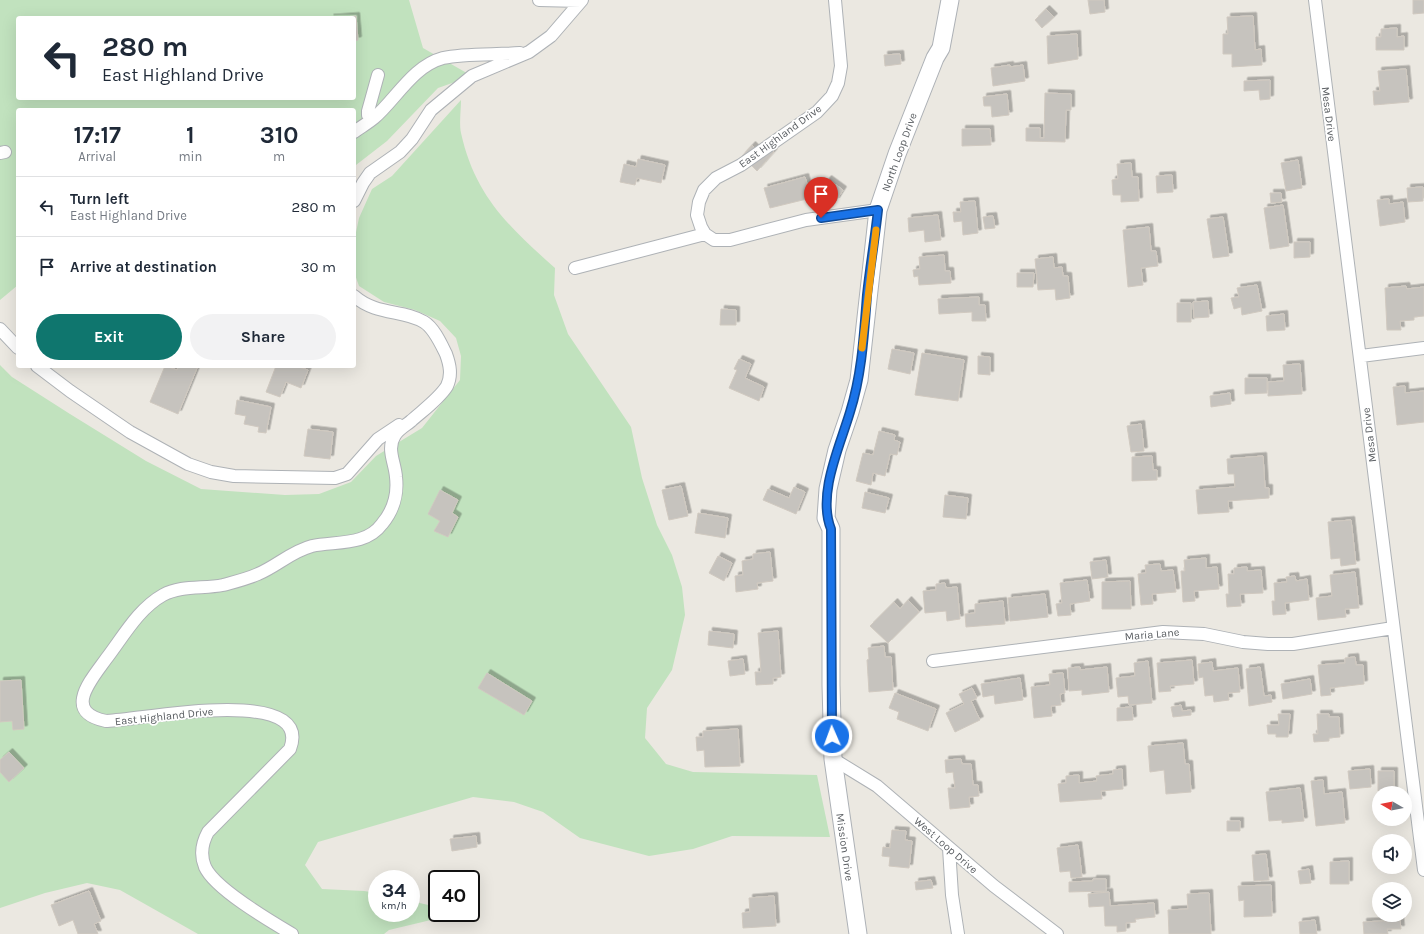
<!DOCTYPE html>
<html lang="en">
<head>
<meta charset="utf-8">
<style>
  :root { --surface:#fff; --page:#f2f2f3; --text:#1f2937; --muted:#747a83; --line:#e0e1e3; --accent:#0f766e }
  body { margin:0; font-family:Karla,sans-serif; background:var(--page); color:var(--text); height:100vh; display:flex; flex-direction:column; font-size:15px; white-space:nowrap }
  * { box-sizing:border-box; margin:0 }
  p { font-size:13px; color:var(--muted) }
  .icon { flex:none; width:22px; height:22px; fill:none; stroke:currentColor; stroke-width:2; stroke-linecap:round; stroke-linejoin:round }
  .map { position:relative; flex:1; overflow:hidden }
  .sheet { position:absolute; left:16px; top:108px; width:340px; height:260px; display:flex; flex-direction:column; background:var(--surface); border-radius:4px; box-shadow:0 4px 16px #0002 }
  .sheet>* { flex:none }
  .guide { position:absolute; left:16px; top:16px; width:340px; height:84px; border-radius:4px; box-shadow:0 4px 16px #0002; background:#fff; color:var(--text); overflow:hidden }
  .needle { width:26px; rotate:279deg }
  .fabs { position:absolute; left:1372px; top:786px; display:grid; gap:8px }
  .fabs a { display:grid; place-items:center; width:40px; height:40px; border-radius:50%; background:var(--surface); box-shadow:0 4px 16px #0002; font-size:20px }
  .speed { position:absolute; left:368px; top:870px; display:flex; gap:8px; font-size:20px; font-weight:700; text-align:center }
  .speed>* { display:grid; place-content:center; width:52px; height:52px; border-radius:50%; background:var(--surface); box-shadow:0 4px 16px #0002; line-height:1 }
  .speed small { font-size:10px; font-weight:400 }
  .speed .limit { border:2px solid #111; border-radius:6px; background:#fff; color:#111 }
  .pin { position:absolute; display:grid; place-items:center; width:34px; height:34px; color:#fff; margin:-41px -17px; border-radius:50% 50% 50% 0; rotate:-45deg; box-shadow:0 0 4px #0007 }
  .pin .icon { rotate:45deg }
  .me { position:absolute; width:44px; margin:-22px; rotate:358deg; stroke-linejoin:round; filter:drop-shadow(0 0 3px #0008) }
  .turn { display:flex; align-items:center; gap:14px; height:84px; padding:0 20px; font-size:18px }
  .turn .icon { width:52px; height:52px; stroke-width:2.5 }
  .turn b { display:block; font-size:28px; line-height:34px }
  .eta { display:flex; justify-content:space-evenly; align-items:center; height:68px; text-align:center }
  .eta b { font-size:24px; font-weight:700; line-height:28px }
  .primary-button { display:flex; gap:8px; margin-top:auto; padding:8px 20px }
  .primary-button a { flex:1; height:46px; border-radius:24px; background:var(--accent); color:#fff; font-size:16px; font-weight:700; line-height:46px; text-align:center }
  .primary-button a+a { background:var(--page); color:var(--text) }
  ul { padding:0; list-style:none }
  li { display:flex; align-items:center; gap:12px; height:60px; padding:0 20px; border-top:1px solid var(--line) }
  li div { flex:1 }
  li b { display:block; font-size:15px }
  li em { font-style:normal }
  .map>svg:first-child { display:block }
</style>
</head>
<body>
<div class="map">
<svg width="1424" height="934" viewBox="0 0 1424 934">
  <defs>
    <filter id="shadow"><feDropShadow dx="3.5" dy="-3.5" stdDeviation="0" flood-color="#0004"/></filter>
  </defs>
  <rect width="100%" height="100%" fill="#ebe8e1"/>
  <path fill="#c1e2be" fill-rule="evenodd" d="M0,0H409L423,48L472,76L438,88L387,141L356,165H354V110H18V285L0,300ZM18,18H354V98H18Z
    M461,100C461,110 459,123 461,133C475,196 509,227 555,268L554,295L568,334L631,427L642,478L657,525L672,555L682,587L685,615L672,670L647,708L645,738L666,764L693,772L817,775L830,837L732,836L693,849L649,856L580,838L543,812L514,802L473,797L318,842L305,865L322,889L364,891L377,893V913H411V901L437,907V913H460L389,930L384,934H198L120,890L87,883L45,893L0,908V365L12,377L70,414L146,461L201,489L285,495L319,494L351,482L376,456L422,428L460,380L461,356L456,338L440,321L415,310L384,302L359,286L354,272V242L359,218L372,189L392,176Z"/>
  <path fill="#c6c3be" stroke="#d0c9c0" filter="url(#shadow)" d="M1088,0H1104L1105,12L1090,14Z
    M1413,0H1424V13L1413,14Z
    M1046,9L1054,17L1042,28L1035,20Z
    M356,16L358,40L354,41V18H330Z
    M1253,16L1255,50L1261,49L1262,65L1232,67V54H1223V34H1228L1227,17Z
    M1397,28V37L1404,36V50H1376V37H1381V29Z
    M1077,34L1078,59L1048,64L1047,36Z
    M900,54L901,64L885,66L884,55Z
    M1010,65V67L1023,65L1025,81L993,86L991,68Z
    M1406,69L1409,102L1374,105L1373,91H1380L1378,71Z
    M1270,80V99L1260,100L1259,90L1244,91V81Z
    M1045,93L1071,94V110H1066L1065,142L1026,141V128H1040V138H1044Z
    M1007,94L1009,115L992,117L991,106H984L983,97Z
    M962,129H990L991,145L962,146Z
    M764,143L774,152L757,171L742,156L752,145L757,150Z
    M638,159L665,165L661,183L637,178L635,185L620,182L624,164L636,167Z
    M1298,160L1302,188L1286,191L1281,163Z
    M1131,163L1132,177H1138L1139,201L1121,202V195H1113L1112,180L1118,179L1117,164Z
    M1172,175L1173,192L1157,193L1156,176Z
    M805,177L811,198L770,208L764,188Z
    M828,179L843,190L836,201L820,189Z
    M1423,187V201L1408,202L1407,188Z
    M1270,193H1281L1282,202L1271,203Z
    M1389,199V204L1403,202L1405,222L1380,226L1377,200Z
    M975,201L978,233L963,235L962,221L954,222L953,212H961L960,202Z
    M1283,205L1289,246L1270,249L1264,208Z
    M938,215L941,240L925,242L924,230L909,232L908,218Z
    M993,216L995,228L985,229L983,217Z
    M1223,217L1229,256L1213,258L1207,219Z
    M1149,227L1151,251H1156L1158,266L1141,268L1143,285L1128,287L1123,230Z
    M1294,242H1310V257L1294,258Z
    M944,255L945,271H950L951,283L919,285L918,276L914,277L913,270L920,269L919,257Z
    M1053,257L1054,268L1062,267L1063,276H1068L1070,298L1056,300L1055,289L1038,290L1035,259Z
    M1017,273H1034L1033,287H1017Z
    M1257,285L1262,311L1242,315L1241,307L1234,309L1231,298L1239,297L1237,288Z
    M1406,286L1407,289L1424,287V316L1414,317V320L1400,321L1401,330H1387L1385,288Z
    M979,297V305H985L986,321H972V312L939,314L938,299Z
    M1208,301L1209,317L1194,318L1193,302Z
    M1177,303H1191V322H1177Z
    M721,309L736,310V325H720Z
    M1284,314L1285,330L1267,331L1266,316Z
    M892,349L914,353L910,374L888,369Z
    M922,353L964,360L958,401L915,395Z
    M978,356L990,357V375L978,374Z
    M739,359L751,364L745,378L764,387L759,401L729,388L737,370L734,369Z
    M1300,364L1302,394L1268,396V382L1284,381L1283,365Z
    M165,366L177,370L179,366H192L197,368L178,414L150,402Z
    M276,366H296L308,370L301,388L286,382L280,397L266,392Z
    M1245,378H1267V393L1245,394Z
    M1405,386V393L1424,391V422L1397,425L1393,387Z
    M1230,393L1231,404L1211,407L1210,396Z
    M237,400L271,407L266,433L258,432L259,427L244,424L246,416L235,414Z
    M1141,424L1144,451L1131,452L1127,426Z
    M308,429L333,432L330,459L304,456Z
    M879,431L895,435L894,440L900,442L897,455L890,454L885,476L873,473L871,485L856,481L863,453L873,455Z
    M1152,456L1153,470H1157V480L1132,481V457Z
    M1263,456L1265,488H1269V498L1228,501L1229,512L1198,514L1196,490L1235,487L1234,474H1228L1227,459Z
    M681,486L688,516L669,520L662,490Z
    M794,487L805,492L796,514L763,500L768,489L789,498Z
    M440,490L458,500L452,513L458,517L448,537L434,531L440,521L428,514Z
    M865,492L889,498L885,513L862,508Z
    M945,495L968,498L966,519L943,517Z
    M698,513L728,518L725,538L695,533Z
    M1351,520L1356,564L1341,566L1340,558L1331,559L1328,522Z
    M770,552L773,581L757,583L758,589L736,592L735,576L743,575L742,561L753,559V554Z
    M718,556L732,563L724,581L709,573Z
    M1206,558V568L1217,567L1219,589L1194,591L1195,601L1183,602L1181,571H1185L1184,560Z
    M1106,560L1108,577L1092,579L1090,562Z
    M1160,564L1161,571L1173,570L1176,592L1152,594L1153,604L1141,605L1138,574L1146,573L1145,565Z
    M1247,567V571L1261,570L1263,593L1240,594L1241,606L1227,607L1226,594H1229L1228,574H1234V568Z
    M1355,572L1359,608L1345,609L1346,617L1318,620L1316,598L1332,596L1330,575Z
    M1295,576L1296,581L1307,579L1309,600L1285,603L1286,614L1273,615L1272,601H1275L1274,583L1287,582L1286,577Z
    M1087,580L1090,601L1070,604L1071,615L1058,616L1056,604L1062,603L1060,583Z
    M1130,581L1131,609H1102V582Z
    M945,583L946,588L957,587L960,619L947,621L946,611L925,613L923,591L936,590V584Z
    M1045,594L1048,617L1010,621L1008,598Z
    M908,600L919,612L888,643L870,626L894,602L900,609Z
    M1003,601L1005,624L966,627L965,614L975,613V604Z
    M709,631L734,634L733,648L708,645Z
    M778,631L781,677L773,678V684L756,685L755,672H761L758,633Z
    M884,646L885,657H891L893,690L869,692L867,660L869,659L868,648Z
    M1355,657L1356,665H1363L1364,684L1330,688L1331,695L1321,696L1318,665L1345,663V658Z
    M743,659L745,674L730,676L728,661Z
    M1192,660L1194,684L1170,686L1171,691L1159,692L1157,663Z
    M1148,661L1152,703L1129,705L1128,696L1118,697L1116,678L1135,676L1134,663Z
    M1212,662L1213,671L1238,668L1240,692L1228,693L1229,700L1214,702L1213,695L1205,696L1203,677L1199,678L1198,664Z
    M1080,667V670L1107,667L1109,692L1082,695V690L1069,691L1068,668Z
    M1260,667L1264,696L1271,695L1272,702L1249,706L1246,669Z
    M487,673L532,701L524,715L478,688Z
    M1063,673L1065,693L1060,694L1061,705L1051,706L1052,716L1034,718L1031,687L1050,685L1049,674Z
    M1020,678L1023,700L995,704L994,695L983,697L981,684Z
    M1310,679L1312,694L1283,699L1281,684Z
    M21,680L24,729L13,730L12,721L0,722V681Z
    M972,688L977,698L971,701L980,720L955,732L946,713L964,704L959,694Z
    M895,693L936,709L928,731L897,719L899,712L889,708Z
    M1181,705L1182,711L1191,710V715L1173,717L1171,707Z
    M1132,707L1133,720L1117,721V708Z
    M1278,714H1290L1288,737H1276V734H1268L1267,725H1279Z
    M1317,714H1329V717H1339L1340,737L1329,738V741L1314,742L1313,734H1318Z
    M738,729L740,766L705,767L704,750L697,751L696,737H703V731Z
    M1183,743L1185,764H1189L1191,792L1166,794L1164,770L1150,772L1148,746Z
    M9,752L24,768L9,782L0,772V760Z
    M961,759L962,764H971L973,785H978L979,796L969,797L970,807L950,809L948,788H955L953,772L946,773L945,760Z
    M1122,769L1123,789L1101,791L1102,799L1060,802L1058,784L1066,783V776L1079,775V783L1097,781L1096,776L1113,774V770Z
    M1370,769L1371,787L1350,789L1348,771Z
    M1378,771H1394V791H1378Z
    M1323,780L1324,794L1342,792L1345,823L1316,826L1311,781Z
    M1300,788L1304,821L1282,823V820L1269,821L1266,792Z
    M1227,821H1240V831H1227Z
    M892,830L906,831L905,840L912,841L909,868L889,866L890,857L882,856L883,847L890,848Z
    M476,836L477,847L452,851L450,839Z
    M1078,845L1082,877L1071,878L1070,871L1060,872L1057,848Z
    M1266,854L1269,880L1254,881L1252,855Z
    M1349,861V884H1330V862Z
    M1309,869L1311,883L1300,884L1298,871Z
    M1093,879H1106V891L1069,892V882L1093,881Z
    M931,880L933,888L916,890L915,882Z
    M1271,885L1272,916L1244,917V900L1239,901L1238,886Z
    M89,891L101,921L94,924L98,934H78L73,920L59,926L51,905Z
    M1109,892L1110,906L1154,903L1155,917L1135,919L1136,922L1126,923V931L1117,932V926H1105L1104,906L1089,907L1088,894Z
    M1209,893L1211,934H1169L1168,910L1188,909L1187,894Z
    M774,896L776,926L743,928L742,913L750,912L749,898Z
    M1315,920L1317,934H1300L1299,922Z
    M1400,920L1401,929H1387L1388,934H1364L1363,922Z"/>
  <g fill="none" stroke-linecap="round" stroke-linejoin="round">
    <g stroke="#aeb2b6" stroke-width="14">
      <path id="street" d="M539,0L581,1
        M835,0L841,66L838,83L832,96L817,112L741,165L716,178L704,190L699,202L697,215L701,227L705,234L714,240H730L806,220L878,210
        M1315,0L1424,870
        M374,118L368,115V111L378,75
        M354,132C361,127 368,123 374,118C396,99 413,66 443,58C465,53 497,55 520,53
        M0,153L5,152
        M354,201L363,183L370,173L400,152L412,139L431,110L472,76L529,52L551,36L582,0
        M575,268L705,234
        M0,329L18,348
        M1361,356L1424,348
        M37,366L70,391L130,432L188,464L211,472L234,476L335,478L347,474L378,439L399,425
        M933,661L1163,632L1204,634L1243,642L1268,644H1293L1393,628
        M833,759L877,786L994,886L1057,934
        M949,848L952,895L958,934
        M292,934C270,921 215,889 205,867C200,855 202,843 208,832L290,749C315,683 134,721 106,721C62,712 91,680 106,659C123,637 138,609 163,595C181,585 204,589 223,585C234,582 247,579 258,574C277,566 292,551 312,546C336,541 366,546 382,524C393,511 398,494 396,477C395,462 386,449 395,435C399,429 405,426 411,421C422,411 439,399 447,386C452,375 450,365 446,354C441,344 434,328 424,322C403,309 377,316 354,296"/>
    </g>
    <g stroke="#adb1b6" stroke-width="19">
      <path id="secondary" d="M858,934L833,759L831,685V529L826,518L828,489L837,450L850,412L859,380L878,210L897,154L935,58L941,48L950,0"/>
    </g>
    <use href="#street" stroke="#fff" stroke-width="12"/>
    <use href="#secondary" stroke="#fff" stroke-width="17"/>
  </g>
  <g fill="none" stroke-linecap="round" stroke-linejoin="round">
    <g stroke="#114b97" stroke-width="10">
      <path id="route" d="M821,218L878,210C875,238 870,267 867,295C864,334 862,374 850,412C840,446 817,494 831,529L832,736"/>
    </g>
    <use href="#route" stroke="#1a73e8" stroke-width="7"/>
    <path stroke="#f59e0b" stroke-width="7" d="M862,348L876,230"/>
  </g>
  <g text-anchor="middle" stroke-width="3.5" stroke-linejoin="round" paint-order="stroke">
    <g font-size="11" fill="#595d61" stroke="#fff">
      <text transform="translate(1329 114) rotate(83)" y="4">Mesa Drive</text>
      <text transform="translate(780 136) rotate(-36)" y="4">East Highland Drive</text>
      <text transform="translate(899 152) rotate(-70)" y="4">North Loop Drive</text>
      <text transform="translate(1369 435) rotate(-97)" y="4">Mesa Drive</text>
      <text transform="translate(1152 634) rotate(-5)" y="4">Maria Lane</text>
      <text transform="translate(164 716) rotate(-6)" y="4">East Highland Drive</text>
      <text transform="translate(946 845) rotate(41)" y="4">West Loop Drive</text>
      <text transform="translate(845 847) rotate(82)" y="4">Mission Drive</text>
    </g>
  </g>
</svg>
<div class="fabs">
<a><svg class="needle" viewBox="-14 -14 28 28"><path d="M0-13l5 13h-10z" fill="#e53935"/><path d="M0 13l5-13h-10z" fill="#747a83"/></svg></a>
<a><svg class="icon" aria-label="sound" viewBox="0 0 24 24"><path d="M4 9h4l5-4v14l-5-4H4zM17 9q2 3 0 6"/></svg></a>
<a><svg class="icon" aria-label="layers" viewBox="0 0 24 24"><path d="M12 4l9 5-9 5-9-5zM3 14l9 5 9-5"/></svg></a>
</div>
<div class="speed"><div>34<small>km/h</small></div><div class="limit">40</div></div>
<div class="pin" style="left:821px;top:218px;background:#d93025"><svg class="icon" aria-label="arrive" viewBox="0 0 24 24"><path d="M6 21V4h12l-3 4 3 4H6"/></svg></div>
<svg class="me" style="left:832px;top:736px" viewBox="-20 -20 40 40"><circle r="17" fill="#1a73e8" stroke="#fff" stroke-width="3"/><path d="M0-11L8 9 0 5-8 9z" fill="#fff"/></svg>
<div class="guide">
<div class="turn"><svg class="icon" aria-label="left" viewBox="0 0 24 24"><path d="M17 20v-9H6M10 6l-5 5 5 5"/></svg><div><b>280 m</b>East Highland Drive</div></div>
</div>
<section class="sheet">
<div class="eta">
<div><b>17:17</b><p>Arrival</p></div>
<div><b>1</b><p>min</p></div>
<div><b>310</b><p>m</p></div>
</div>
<ul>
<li><svg class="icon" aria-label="left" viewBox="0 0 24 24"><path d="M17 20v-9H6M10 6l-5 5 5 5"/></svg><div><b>Turn left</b><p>East Highland Drive</p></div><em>280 m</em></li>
<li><svg class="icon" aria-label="arrive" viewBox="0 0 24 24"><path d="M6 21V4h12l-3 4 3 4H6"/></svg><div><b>Arrive at destination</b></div><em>30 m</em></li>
</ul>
<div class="primary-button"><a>Exit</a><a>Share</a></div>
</section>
</div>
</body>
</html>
